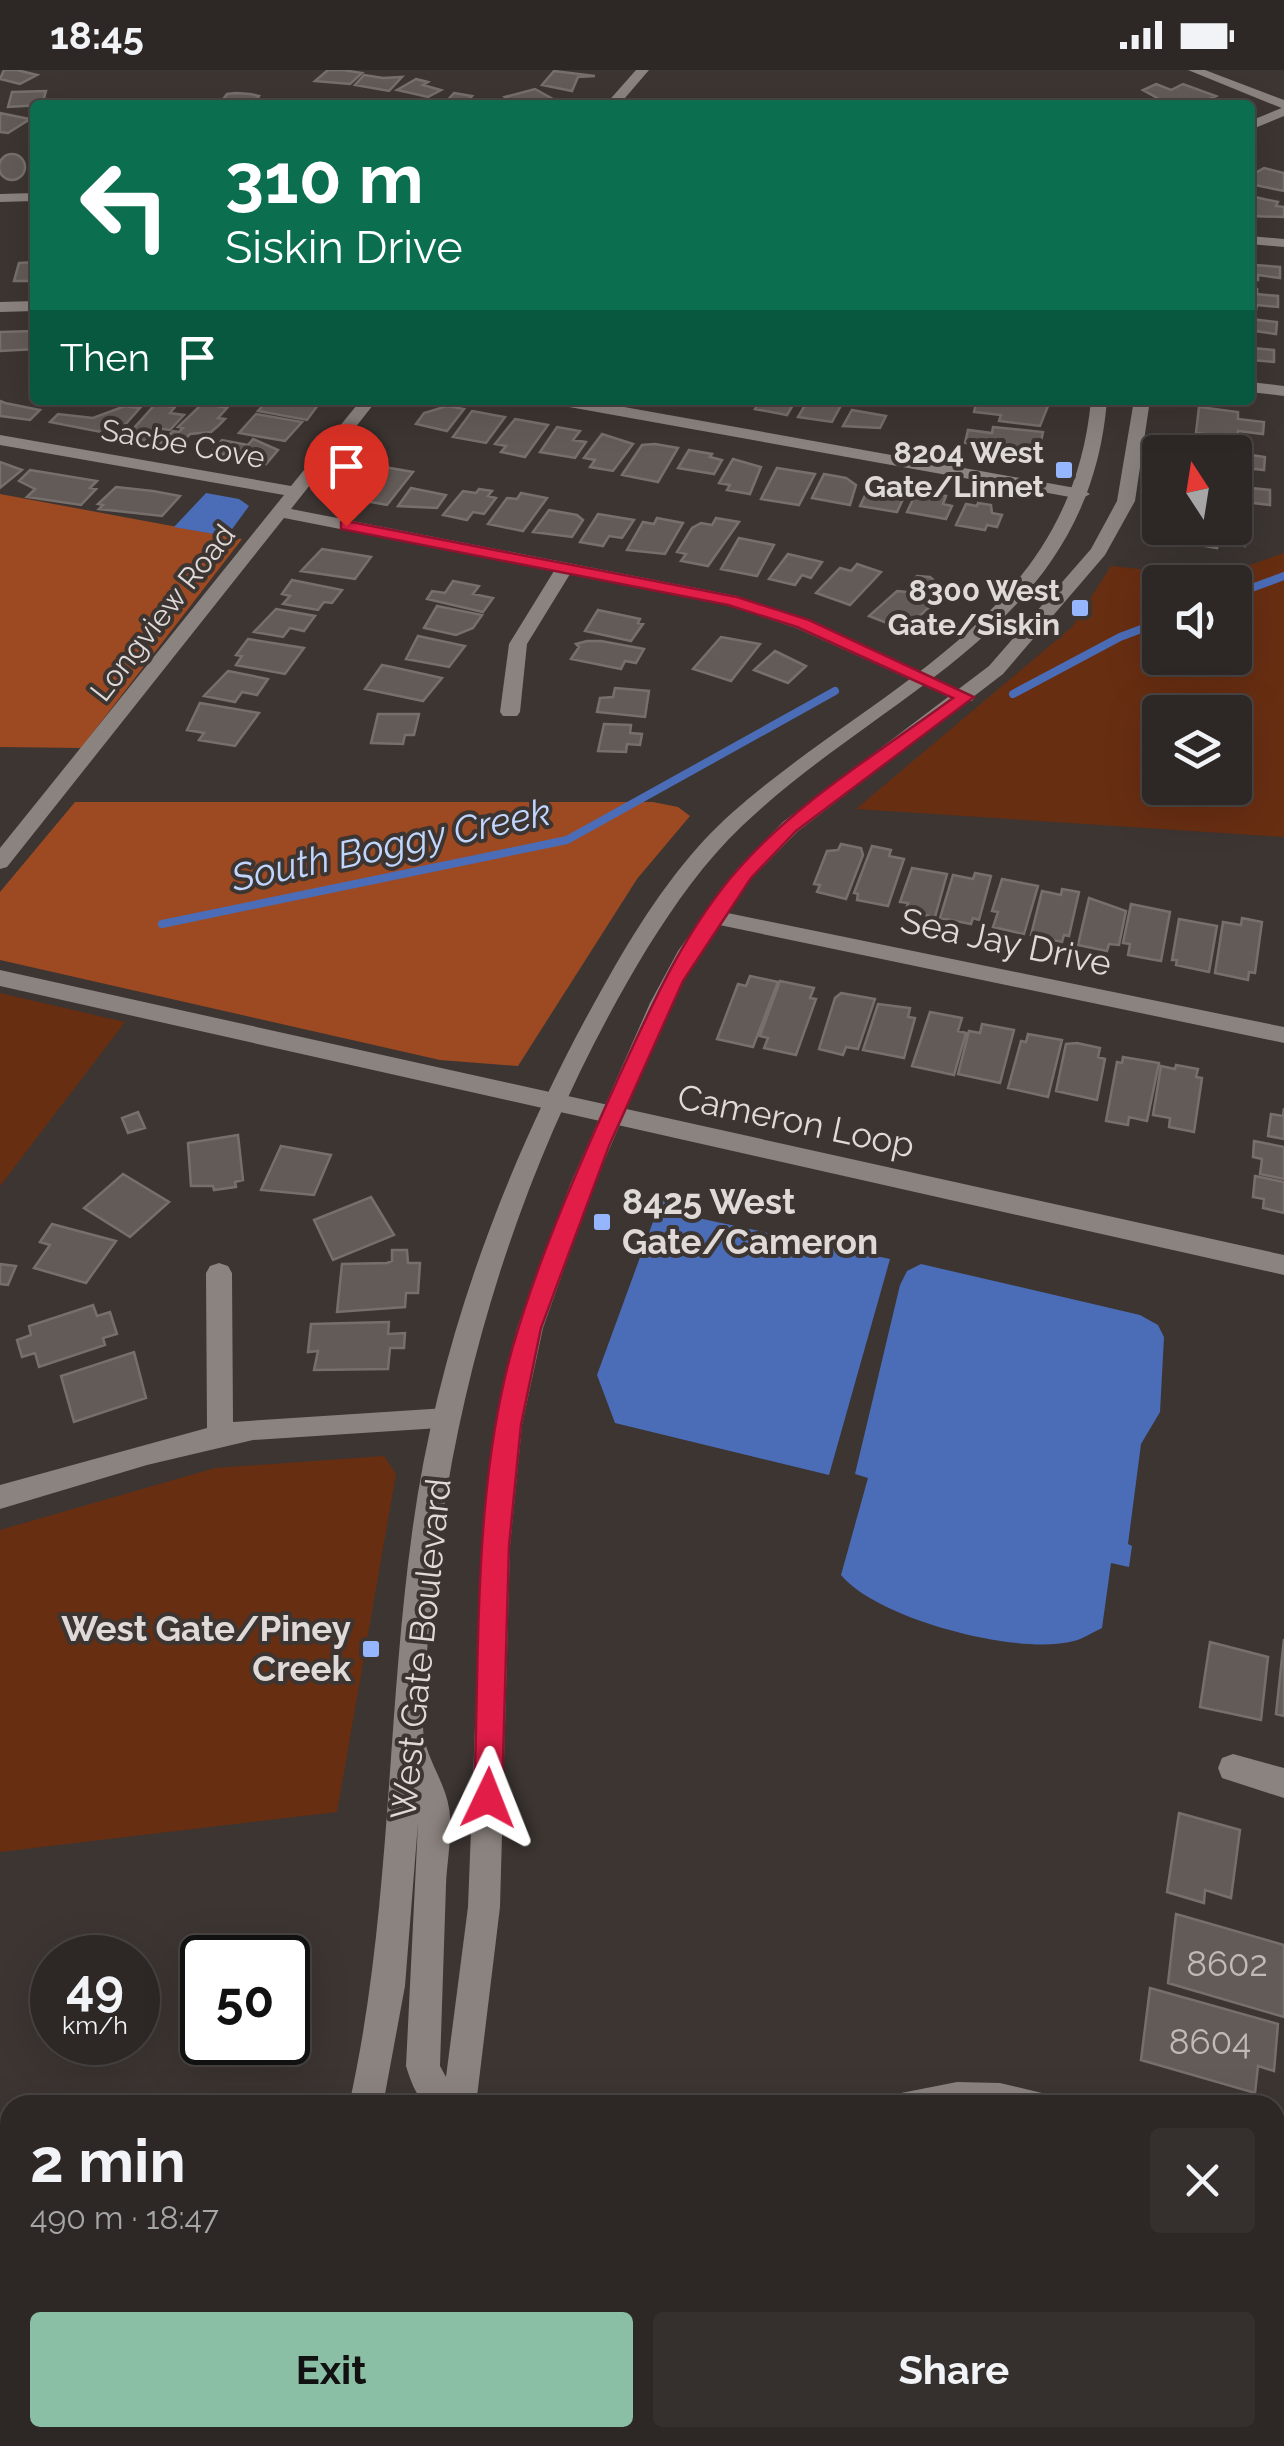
<!DOCTYPE html>
<html lang="en">
<head>
<meta charset="utf-8">
<style>
  :root { --surface:#2d2826; --page:#35302e; --text:#f1f3f6; --muted:#a7a6a7; --line:#484443; --accent:#8abfa5 }
  body { margin:0; font-family:Raleway,sans-serif; background:var(--page); color:var(--text); height:100vh; display:flex; flex-direction:column; font-size:38px; white-space:nowrap }
  * { box-sizing:border-box; margin:0 }
  p { font-size:32px; color:var(--muted) }
  .icon { flex:none; width:55px; height:55px; fill:none; stroke:currentColor; stroke-width:2; stroke-linecap:round; stroke-linejoin:round }
  .map { position:relative; flex:1; overflow:hidden }
  .sheet { position:absolute; left:0px; top:2025px; width:1285px; height:352px; display:flex; flex-direction:column; background:var(--surface); border-radius:30px 30px 0 0; box-shadow:0 10px 40px #0002,0 0 0 2px var(--line) }
  .sheet>* { flex:none }
  .top-card { position:absolute; left:30px; top:30px; width:1225px; height:305px; border-radius:10px; box-shadow:0 10px 40px #0002,0 0 0 2px var(--line); background:#0b6e4f; color:#fff; overflow:hidden }
  .needle { width:65px; rotate:348deg }
  .tools { position:absolute; left:1142px; top:365px; display:grid; gap:20px }
  .tools a { display:grid; place-items:center; width:110px; height:110px; border-radius:10px; background:var(--surface); box-shadow:0 10px 40px #0002,0 0 0 2px var(--line); font-size:50px }
  .speed { position:absolute; left:30px; top:1865px; display:flex; gap:20px; font-size:50px; font-weight:700; text-align:center }
  .speed>* { display:grid; place-content:center; width:130px; height:130px; border-radius:50%; background:var(--surface); box-shadow:0 10px 40px #0002,0 0 0 2px var(--line); line-height:1 }
  .speed small { font-size:25px; font-weight:400 }
  .speed .limit { border:5px solid #111; border-radius:15px; background:#fff; color:#111 }
  .pin { position:absolute; display:grid; place-items:center; width:85px; height:85px; color:#fff; margin:-102px -42px; border-radius:50% 50% 50% 0; rotate:-45deg; box-shadow:0 0 10px #0007 }
  .pin .icon { rotate:45deg }
  .me { position:absolute; width:110px; margin:-55px; rotate:2deg; stroke-linejoin:round; filter:drop-shadow(0 0 8px #0008) }
  .turn { display:flex; align-items:center; gap:35px; height:210px; padding:0 30px; font-size:45px }
  .turn .icon { width:130px; height:130px; stroke-width:2.5 }
  .turn b { display:block; font-size:70px; line-height:85px }
  .then { display:flex; align-items:center; height:95px; padding:0 30px; background:#0003; gap:20px; font-size:38px }
  .round { display:grid; place-items:center; flex:none; width:105px; height:105px; border-radius:10px; background:var(--page) }
  .head { display:flex; align-items:center; justify-content:space-between; height:170px; padding:0 30px }
  h1 { font-size:60px; font-weight:700; line-height:75px }
  .cta { display:flex; gap:20px; margin-top:auto; padding:20px 30px }
  .cta a { flex:1; height:115px; border-radius:10px; background:var(--accent); color:#111; font-size:40px; font-weight:700; line-height:115px; text-align:center }
  .cta a+a { background:var(--page); color:var(--text) }
  .status { display:flex; justify-content:space-between; align-items:center; height:70px; padding:0 50px; background:var(--surface); direction:ltr }
  .status svg { height:28px; fill:currentColor }
  .map>svg:first-child { display:block }
</style>
</head>
<body>
<div class="status"><b>18:45</b><svg viewBox="0 0 49 12"><path d="M0 12V9h3v3zM5 12V6h3v6zM10 12V3h3v9zM15 12V0h3v12zM26 1h20v11H26zM47 4h2v5h-2z"/></svg></div>
<div class="map">
<svg width="1284" height="2376" viewBox="0 0 1284 2376">
  <rect width="100%" height="100%" fill="#3c3532"/>
  <path fill="#682e12" fill-rule="evenodd" d="M1284,483V767L856,739L1072,557L1111,496L1216,507ZM1160,512H1235V588H1160ZM1160,642H1235V718H1160Z
    M0,923L125,952L0,1116Z
    M384,1386L396,1404L337,1742L0,1782V1460L215,1398Z"/>
  <path fill="#9d4a22" d="M0,424L242,469L81,678L0,677Z
    M75,732H653L678,737L690,746L637,809L518,996L440,990L0,890V822Z"/>
  <path fill="#4b6db7" d="M206,423L239,429L249,436L230,462L220,465L174,457Z
    M661,1130L675,1133L684,1145L890,1189L829,1405L615,1353L597,1305Z
    M921,1194L1140,1245L1158,1255L1164,1267L1160,1342L1141,1374L1128,1474L1132,1476L1129,1497L1111,1493L1102,1558C1093,1562 1083,1569 1074,1571C1018,1586 877,1549 841,1505L868,1408L855,1404L900,1215L907,1201Z"/>
  <g fill="none" stroke-linecap="round" stroke-linejoin="round">
    <path stroke="#4b6db7" stroke-width="8" d="M1235,524L1284,506
      M1013,624L1120,567L1160,552
      M162,854L567,770L835,621"/>
  </g>
  <path fill="#635b57" stroke="#776f6c" stroke-width="2.5" d="M4,0H17L37,5L20,14L0,9Z
    M328,0H343L362,3L350,14L315,11Z
    M554,1L595,6L578,7L572,21L542,15Z
    M364,5L383,8L402,7L389,21L355,15Z
    M416,9L428,12L423,15L441,20L428,27L397,20Z
    M1156,14L1171,20L1183,14L1216,26L1196,35H1170L1143,20Z
    M535,19L553,29L518,35L505,27Z
    M46,21L42,35L8,37L12,22Z
    M236,23L250,24L259,26L253,35H219L227,24Z
    M454,23L472,26L469,29L487,31L483,35H443Z
    M0,43L30,49L8,63L0,62Z
    M-1 97a13 13 0 1 1 26 0a13 13 0 1 1-26 0Z
    M1264,98L1284,103V121L1250,114V106Z
    M1250,126L1278,132L1276,136L1284,137V147L1250,146Z
    M1250,189H1255V195L1280,197V208L1258,205V210H1250Z
    M35,192V211H14L19,193Z
    M1250,218L1257,219V224L1278,226V237L1257,235L1256,240L1250,239Z
    M1250,244L1251,249L1277,252L1276,264L1255,261V267L1250,266Z
    M35,261V279L0,281V262Z
    M1250,273L1252,278L1274,280V292L1251,290L1250,295Z
    M159,330H172L167,336L175,337L170,343L184,345L170,360L163,359L149,371L126,367Z
    M268,330H315L321,331L307,350L258,341Z
    M760,330H796L787,345L755,339Z
    M808,330H844L832,352L798,347Z
    M977,330H1040L1050,331L1040,356L999,351L1001,345L974,342Z
    M0,331L5,333L40,340L30,350L0,346Z
    M203,333L227,338L218,348L225,349L218,356L211,362L190,364L178,376L161,373L173,361L179,362L183,358L178,357Z
    M125,336L140,338L116,365L50,352L58,344L93,348Z
    M447,336L464,339L447,361L416,354L424,343Z
    M1199,337L1238,342V349L1264,352L1263,364L1238,361L1237,368L1196,363Z
    M852,340L886,346L880,358L843,356Z
    M472,341L505,347L486,373L453,367Z
    M256,344L302,352L285,371L239,363Z
    M515,349L548,355L525,387L501,382L506,376L495,374Z
    M557,357L580,361L573,370L586,372L575,388L540,382Z
    M993,357L1043,362L1040,376L1035,375L1032,388L992,383L993,377L965,373L968,360L992,363Z
    M602,364L633,374L613,401L590,397L595,390L584,388Z
    M253,369L278,380L266,394L211,382L222,370L248,375Z
    M1196,371L1238,377V383L1265,387L1264,400L1237,397L1235,404V382H1193Z
    M655,374L678,378L658,412L622,405L642,375Z
    M689,380L712,384L710,387L722,390L714,404L678,398Z
    M733,389L761,397L750,424L727,420L730,415L719,413Z
    M0,392L22,400L0,418Z
    M384,397L413,402L387,435L353,429Z
    M777,398L815,404L799,435L761,429Z
    M30,400L97,411L90,418L96,419L81,435L27,427L35,419L19,411Z
    M824,404L846,408L856,415L850,435L812,428Z
    M1235,409L1241,410V417L1270,420V435L1245,432V438L1235,437Z
    M870,415L900,420L899,424L905,425L897,442L860,436Z
    M116,417L153,421L180,426L162,446L99,439L103,435L98,434Z
    M411,418L446,425L437,438L398,436Z
    M479,419L492,421L488,426L496,428L484,444L473,442L467,450L443,445L463,421L476,423Z
    M917,421L946,426L943,434L952,436L946,449L907,442Z
    M521,423L547,428L523,461L488,454L507,428L517,429Z
    M978,433L991,435L992,443L1002,445L997,457L987,455L985,460L956,455L966,434L977,436Z
    M549,440L577,445L583,450L572,467L533,462Z
    M598,444L634,450L622,468L609,466L603,476L580,472Z
    M657,448L683,453L665,484L627,480L643,452L654,454Z
    M716,448L739,452L708,496L681,491L686,484L677,482L692,458L701,453L712,455Z
    M1175,458H1229L1250,461L1245,476L1219,471L1217,478L1171,470Z
    M739,468L774,475L757,506L721,499Z
    M322,479L371,487L355,509L301,501Z
    M788,484L822,492L811,508L802,505L795,515L769,509Z
    M857,494L881,502L850,535L816,523L840,498L851,501Z
    M917,506L930,507L938,514L932,522L916,521L909,513Z
    M292,510L342,520L332,533L324,532L318,540L283,534L290,526L282,524Z
    M453,511L479,516L473,524L493,528L483,542L427,529L432,521L445,523Z
    M897,521L907,522L934,533L915,550L902,545L892,555L869,546Z
    M437,536L482,545L473,558L456,565L424,558Z
    M276,539L315,546L304,561L290,558L283,567L254,562Z
    M598,540L640,549L638,553L643,554L631,571L585,561Z
    M418,566L465,576L449,597L406,589Z
    M721,567L760,574L731,611L693,599Z
    M248,569L279,574L304,578L285,604L236,595L242,586L236,585Z
    M587,571H601L644,579L636,593L625,591L621,599L571,589L579,577L576,574Z
    M775,581L806,596L788,613L754,600Z
    M382,595L392,597L442,608L423,631L365,619Z
    M228,601L268,609L257,625L242,622L235,632L204,626Z
    M615,618L649,621L645,647L597,642L600,628L613,627Z
    M200,633L259,643L235,676L199,670L204,663L187,660Z
    M378,644H419L414,665H405L403,674L371,673Z
    M604,654L631,655L630,663L642,664L640,675L627,674L626,682L598,681Z
    M841,774L861,778L863,785L846,829L817,822L820,815L814,814L827,781L838,780Z
    M872,776L891,780L889,786L904,789L888,836L857,830L858,824L854,823Z
    M912,798L947,804L935,847L905,841L908,833L900,832Z
    M975,803L991,806L979,850L973,848L971,854L940,848L953,805L973,809Z
    M1002,809L1038,816L1024,864L993,857L998,842L992,841Z
    M1062,819L1079,822L1069,866L1064,865L1062,872L1031,865L1042,821L1061,825Z
    M1089,828L1126,841L1119,875L1109,874L1107,881L1078,875Z
    M1131,834L1170,842L1161,891L1128,885L1130,874L1123,873Z
    M1242,848L1262,852L1255,903L1249,902L1248,910L1215,903L1223,852L1241,855Z
    M1179,849L1217,856L1209,902L1176,895L1177,890H1172Z
    M750,906L778,912L753,977L717,969L738,914L746,916Z
    M780,911L814,918L810,928L816,929L796,985L764,978L768,968L760,966Z
    M841,923L875,929L858,979L846,977L843,985L819,979L835,928Z
    M878,934L910,938L908,947L915,948L904,988L863,980Z
    M930,942L962,948L958,961L966,963L954,1005L912,996Z
    M982,954L1014,960L1000,1013L958,1004L969,961L980,963Z
    M1028,964L1062,970L1048,1027L1008,1018L1021,971L1026,972Z
    M1077,973L1100,978L1098,987L1105,989L1097,1030L1056,1021L1066,974Z
    M1123,987L1159,993L1147,1051L1129,1047L1128,1055L1106,1051L1117,992L1122,993Z
    M1176,995L1198,999L1196,1007L1202,1008L1194,1062L1169,1057L1170,1048L1153,1045L1161,996L1175,999Z
    M1284,1038V1069L1268,1066L1271,1044L1283,1046Z
    M138,1042L145,1058L128,1063L122,1048Z
    M238,1065L243,1110L235,1112L236,1117L214,1120L213,1116H191L188,1073Z
    M1254,1071L1284,1077V1109L1260,1104L1262,1089L1253,1087Z
    M281,1076L331,1085L314,1125L261,1120Z
    M123,1104L169,1132L130,1167L84,1138Z
    M1255,1106L1284,1112V1143L1263,1138L1264,1129L1253,1127Z
    M371,1127L394,1165L333,1190L314,1150Z
    M52,1154L116,1171L86,1213L34,1198L50,1175L40,1172Z
    M392,1180H407L408,1193H420L418,1223H406L405,1237L337,1242L342,1194L387,1193L392,1191Z
    M0,1194L16,1196L8,1215L0,1214Z
    M93,1235L97,1246L110,1242L117,1264L103,1268L105,1275L39,1297L35,1283L22,1287L17,1270L31,1265L29,1256Z
    M389,1252L388,1264L405,1263L404,1278H390L388,1299L314,1300L318,1281L308,1282L311,1254Z
    M134,1282L146,1328L74,1352L61,1306Z
    M1284,1569V1646L1276,1644Z
    M1210,1572L1268,1587L1261,1650L1200,1637Z
    M1179,1743L1240,1760L1231,1828L1205,1820L1204,1833L1167,1822Z
    M1176,1844L1284,1875V1947L1168,1913Z
    M1150,1918L1278,1954L1274,2001L1258,1996L1255,2023L1141,1990Z
    M1092,2368H1149L1176,2376H1090Z"/>
  <g fill="none" stroke-linecap="round" stroke-linejoin="round">
    <path fill="#8b837f" fill-rule="evenodd" d="M636,0H649L619,35H605Z
      M1188,0H1205L1284,30V39Z
      M35,123V131L0,132V124Z
      M1250,166L1284,169V177L1250,174Z
      M35,231V241L0,242V232Z
      M1250,312L1284,316V326L1250,322Z
      M361,330H377L291,439L737,526L810,550L975,627L972,631H958L796,558L727,535L570,504L527,574L520,642L517,646H503L500,642L509,574L554,501L284,448L7,797L0,799V778L284,425L0,375V365L291,416Z
      M550,330H585L1081,419L1090,424L1081,429L558,335Z
      M713,840L1284,957V973L705,852L702,847L705,842Z
      M219,1193L228,1196L232,1203L233,1352L446,1338L455,1341L459,1349L455,1357L253,1370L147,1395L0,1439V1415L207,1358L206,1203L210,1196Z
      M1233,1684L1284,1698V1728L1222,1708L1218,1698L1222,1688Z
      M957,2012L1000,2013L1042,2023L1047,2035H896L901,2023Z
      M1275,2124L1284,2127V2162L1275,2159Z"/>
    <path fill="#8b837f" fill-rule="evenodd" d="M0,900L1284,1185V1205L0,916Z"/>
    <path fill="#8b837f" fill-rule="evenodd" d="M1284,37V46L1250,60V51Z
      M1091,330H1107C1089,558 885,619 742,756C705,791 675,834 648,877C527,1076 454,1302 432,1534C428,1574 422,1617 423,1657C423,1684 445,1711 449,1738C453,1762 447,1790 446,1815C444,1875 442,1936 440,1996L446,2007L468,1837L482,1476L496,1355L517,1258L570,1115L650,933L678,881L737,799L783,752L989,596L1091,479L1117,431L1134,330H1150L1135,431L1105,485L1003,604L797,762L751,809L695,889L672,933L594,1115L543,1258L522,1355L510,1476L500,1837L476,2035C430,2035 421,2045 406,1996L418,1753L405,1916L383,2035H349C391,1847 386,1653 412,1463C439,1262 514,1071 615,896C647,841 685,784 733,742C878,614 1071,548 1091,330Z
      M238,2368H276L273,2376H235Z
      M327,2368H390L388,2376H326Z"/>
  </g>
  <path fill="#e11d48" stroke="#92132f" stroke-width="2.5" d="M346,451L737,527L809,550L974,627L796,761L751,808L683,911L609,1076L541,1258L521,1355L509,1476L502,1728L498,1738L488,1742L478,1738L474,1728C480,1576 472,1402 519,1256C545,1173 581,1091 617,1011C651,937 685,858 741,796C801,729 881,681 953,628L797,557L728,535L341,459V452Z"/>
  <g fill="#95b6fd" stroke="#3c3532" stroke-width="4">
    <rect x="1054" y="390" width="20" height="20" rx="5"/>
    <rect x="1070" y="528" width="20" height="20" rx="5"/>
    <rect x="592" y="1142" width="20" height="20" rx="5"/>
    <rect x="361" y="1569" width="20" height="20" rx="5"/>
  </g>
  <g text-anchor="middle" stroke-width="8" stroke-linejoin="round" paint-order="stroke">
    <g font-size="30" fill="#dfdad8" stroke="#3c3532">
      <text transform="translate(183 374) rotate(10)" y="10">Sacbe Cove</text>
      <text transform="translate(163 543) rotate(-52)" y="10">Longview Road</text>
    </g>
    <g font-size="30" font-weight="bold" fill="#dfdad8" stroke="#3c3532" text-anchor="end">
      <text x="1044" y="393">8204 West<tspan x="1044" dy="34">Gate/Linnet</tspan></text>
      <text x="1060" y="531">8300 West<tspan x="1060" dy="34">Gate/Siskin</tspan></text>
    </g>
    <g font-size="35" fill="#dfdad8" stroke="#3c3532">
      <text transform="translate(1006 872) rotate(12)" y="12">Sea Jay Drive</text>
      <text transform="translate(796 1051) rotate(12)" y="12">Cameron Loop</text>
      <text transform="translate(421 1579) rotate(-84)" y="12">West Gate Boulevard</text>
    </g>
    <g font-size="35" font-weight="bold" fill="#dfdad8" stroke="#3c3532" text-anchor="start">
      <text x="622" y="1144">8425 West<tspan x="622" dy="40">Gate/Cameron</tspan></text>
      <text x="351" y="1571" text-anchor="end">West Gate/Piney<tspan x="351" dy="40">Creek</tspan></text>
    </g>
    <g font-size="35" fill="#c0bab8">
      <text x="1227" y="1906">8602</text>
      <text x="1210" y="1984">8604</text>
    </g>
    <g font-size="38" font-style="italic" fill="#c1d6fe" stroke="#3c3532">
      <text transform="translate(391 775) rotate(-12)" y="13">South Boggy Creek</text>
    </g>
  </g>
</svg>
<div class="tools">
<a><svg class="needle" viewBox="-14 -14 28 28"><path d="M0-13l5 13h-10z" fill="#e53935"/><path d="M0 13l5-13h-10z" fill="#a7a6a7"/></svg></a>
<a><svg class="icon" aria-label="sound" viewBox="0 0 24 24"><path d="M4 9h4l5-4v14l-5-4H4zM17 9q2 3 0 6"/></svg></a>
<a><svg class="icon" aria-label="layers" viewBox="0 0 24 24"><path d="M12 4l9 5-9 5-9-5zM3 14l9 5 9-5"/></svg></a>
</div>
<div class="speed"><div>49<small>km/h</small></div><div class="limit">50</div></div>
<div class="pin" style="left:346px;top:456px;background:#d93025"><svg class="icon" aria-label="arrive" viewBox="0 0 24 24"><path d="M6 21V4h12l-3 4 3 4H6"/></svg></div>
<svg class="me" style="left:488px;top:1728px" viewBox="-20 -20 40 40"><path d="M0-17L14 15 0 8-14 15z" fill="#e11d48" stroke="#fff" stroke-width="4"/></svg>
<div class="top-card">
<div class="turn"><svg class="icon" aria-label="left" viewBox="0 0 24 24"><path d="M17 20v-9H6M10 6l-5 5 5 5"/></svg><div><b>310 m</b>Siskin Drive</div></div>
<div class="then">Then<svg class="icon" aria-label="arrive" viewBox="0 0 24 24"><path d="M6 21V4h12l-3 4 3 4H6"/></svg></div>
</div>
<section class="sheet">
<div class="head"><div><h1>2 min</h1><p>490 m · 18:47</p></div><a class="round"><svg class="icon" aria-label="close" viewBox="0 0 24 24"><path d="M6 6l12 12M18 6L6 18"/></svg></a></div>
<div class="cta"><a>Exit</a><a>Share</a></div>
</section>
</div>
</body>
</html>
